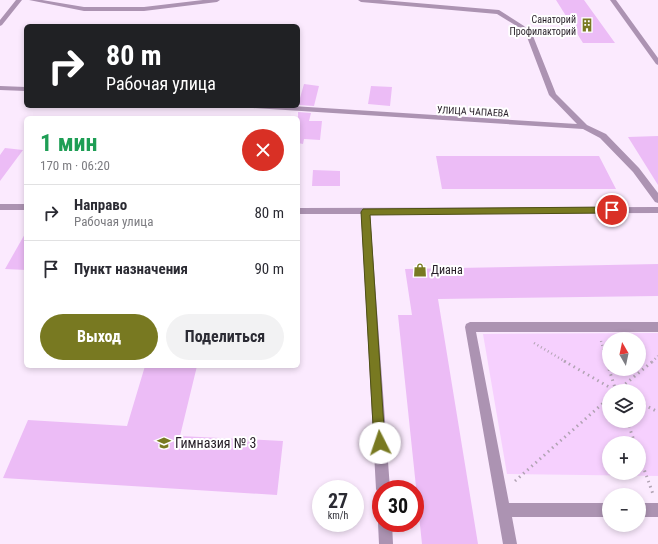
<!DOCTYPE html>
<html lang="ru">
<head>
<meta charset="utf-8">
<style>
  :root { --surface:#fff; --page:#f2f2f3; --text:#2b2b33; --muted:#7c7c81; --line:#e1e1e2; --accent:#787921 }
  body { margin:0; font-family:"Roboto Condensed",sans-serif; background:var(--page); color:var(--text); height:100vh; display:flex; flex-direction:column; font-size:15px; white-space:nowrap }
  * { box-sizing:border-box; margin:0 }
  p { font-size:13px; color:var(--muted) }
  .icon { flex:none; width:22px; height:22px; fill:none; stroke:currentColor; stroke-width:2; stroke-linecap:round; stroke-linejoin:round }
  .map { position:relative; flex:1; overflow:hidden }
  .side { position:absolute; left:24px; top:116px; width:276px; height:252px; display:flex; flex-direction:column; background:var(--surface); border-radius:6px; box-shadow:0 2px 6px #0003 }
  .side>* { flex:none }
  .top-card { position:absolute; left:24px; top:24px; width:276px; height:84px; border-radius:6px; box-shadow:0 2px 6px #0003; background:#202124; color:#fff; overflow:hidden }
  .needle { width:26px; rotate:351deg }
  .controls { position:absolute; left:602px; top:332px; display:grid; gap:8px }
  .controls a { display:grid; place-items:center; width:44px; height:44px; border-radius:50%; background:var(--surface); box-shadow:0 2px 6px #0003; font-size:20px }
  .speed { position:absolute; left:312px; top:480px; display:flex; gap:8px; font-size:20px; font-weight:700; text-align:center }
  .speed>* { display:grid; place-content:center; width:52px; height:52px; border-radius:50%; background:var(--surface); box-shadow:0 2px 6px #0003; line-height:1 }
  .speed small { font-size:10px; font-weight:400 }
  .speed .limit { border:6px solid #d22; background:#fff; color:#111 }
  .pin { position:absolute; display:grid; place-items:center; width:34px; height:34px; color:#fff; margin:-17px; border:2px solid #fff; border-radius:50%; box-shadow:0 1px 4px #0007 }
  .me { position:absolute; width:44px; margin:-22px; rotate:356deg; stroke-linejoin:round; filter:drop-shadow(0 0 3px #0008) }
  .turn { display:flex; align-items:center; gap:14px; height:84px; padding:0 16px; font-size:18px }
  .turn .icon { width:52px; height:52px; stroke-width:2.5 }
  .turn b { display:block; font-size:28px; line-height:34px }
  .round { display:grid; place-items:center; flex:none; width:42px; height:42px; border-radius:21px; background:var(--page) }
  .summary { display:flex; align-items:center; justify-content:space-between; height:68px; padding:0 16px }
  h1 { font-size:24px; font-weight:700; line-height:30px; color:#1e9e55 }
  .button { display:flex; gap:8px; margin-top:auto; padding:8px 16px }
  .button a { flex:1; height:46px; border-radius:24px; background:var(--accent); color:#fff; font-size:16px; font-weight:700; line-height:46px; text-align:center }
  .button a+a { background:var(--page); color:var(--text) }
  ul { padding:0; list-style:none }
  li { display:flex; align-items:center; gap:12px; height:56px; padding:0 16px; border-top:1px solid var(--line) }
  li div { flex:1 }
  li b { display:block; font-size:15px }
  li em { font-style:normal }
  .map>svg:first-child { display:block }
</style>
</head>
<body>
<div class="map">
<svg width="658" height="544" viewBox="0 0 658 544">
  <rect width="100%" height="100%" fill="#fbeafe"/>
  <path fill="#f6d0fe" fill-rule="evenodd" d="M658,333V476L507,474L483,334ZM609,339H639V369H609ZM609,391H639V421H609ZM609,443H639V473H609Z"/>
  <path fill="#ecbcf6" d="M556,0H584L615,43H583Z
    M304,84L319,86L314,106L298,105Z
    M371,86L392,87L390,106L368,104Z
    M298,112L311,113L309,121H322L320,140L304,139L303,144L298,143Z
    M658,136V185L628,137Z
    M5,148L23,150L0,181V155Z
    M436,156H599L616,189H442Z
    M313,170L340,171V186H312Z
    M26,232V270L5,269Z
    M658,264V296L438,299L478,544H422L398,315H412L405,269Z
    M145,366H197L180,436L283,441L277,495L3,478L28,420L127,426Z"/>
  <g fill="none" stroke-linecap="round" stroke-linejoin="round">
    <path stroke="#b1a3b3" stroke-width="2.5" stroke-dasharray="1 3" stroke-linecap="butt" d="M601,341L607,362
      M534,343L566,362
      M652,362L658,356"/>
    <path stroke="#b1a3b3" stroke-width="3" stroke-dasharray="1.5 4" stroke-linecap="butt" d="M564,361L616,391
      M607,361L609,368
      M609,369L616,391
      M617,391L653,361
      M639,402L658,412
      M627,421L635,443
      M639,455L653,494
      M515,481L609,398"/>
    <path fill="#ac93b2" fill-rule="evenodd" d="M16,0H22L2,25L0,26V20Z
      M29,0H42L84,7H144L203,0H220L217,2L144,11H84Z
      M358,0H381L499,10L524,26L533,36L556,94L587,125L606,134L639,168L658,193V203L655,202L633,172L600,138L583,129L253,108L252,106H292L577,124L549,95L527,37L520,28L497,14L361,2Z
      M610,0H616L658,58V65L656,64Z
      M0,86L26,87V91L0,90Z
      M0,204H26V210H0Z
      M658,207V213L370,214L390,489H381V495L378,494L376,489L361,214H298V208Z
      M470,322H658V332H476L509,503H609V517H512L517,544H503L465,327L466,324Z
      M639,503H658V517H639Z
      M380,518L381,523H392L393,544H379L378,523Z"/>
  </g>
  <path fill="#787921" stroke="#4e4f15" d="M612,207L616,210L612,213L370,215L385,443L384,447L380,449L376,447L374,443L361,212L363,209Z"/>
  <defs>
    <g id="building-bare" transform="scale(1.08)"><path d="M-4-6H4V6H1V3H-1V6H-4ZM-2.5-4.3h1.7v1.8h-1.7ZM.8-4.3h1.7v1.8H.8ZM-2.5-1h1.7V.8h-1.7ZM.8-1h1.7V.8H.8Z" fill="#787921" stroke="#fff" stroke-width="2.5" paint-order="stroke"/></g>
    <g id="shop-bare" transform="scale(1.08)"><path d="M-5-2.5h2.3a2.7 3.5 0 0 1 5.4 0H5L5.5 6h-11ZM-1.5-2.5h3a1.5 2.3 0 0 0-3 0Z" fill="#787921" stroke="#fff" stroke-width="2.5" paint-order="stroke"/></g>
    <g id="school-bare" transform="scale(1.08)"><path d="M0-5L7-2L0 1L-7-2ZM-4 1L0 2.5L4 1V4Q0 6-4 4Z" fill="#787921" stroke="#fff" stroke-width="2.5" paint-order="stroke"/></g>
  </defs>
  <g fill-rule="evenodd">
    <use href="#building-bare" x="587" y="25"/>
    <use href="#shop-bare" x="420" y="270"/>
    <use href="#school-bare" x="164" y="443"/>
  </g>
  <g text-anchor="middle" stroke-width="4" stroke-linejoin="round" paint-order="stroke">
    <g font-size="10" fill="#241c25" stroke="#fff" text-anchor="end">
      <text x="576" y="23">Санаторий<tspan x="576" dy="12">Профилакторий</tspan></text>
    </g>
    <g font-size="10" fill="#241c25" stroke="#fff">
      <text transform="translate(473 111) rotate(3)" y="4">УЛИЦА ЧАПАЕВА</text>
    </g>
    <g font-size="12" fill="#241c25" stroke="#fff" text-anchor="start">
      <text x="431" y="274">Диана</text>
    </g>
    <g font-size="14" fill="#241c25" stroke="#fff" text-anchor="start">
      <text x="175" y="448">Гимназия № 3</text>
    </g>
  </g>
</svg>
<div class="controls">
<a><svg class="needle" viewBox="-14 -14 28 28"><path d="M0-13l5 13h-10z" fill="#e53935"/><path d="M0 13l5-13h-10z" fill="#7c7c81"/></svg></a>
<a><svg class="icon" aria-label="layers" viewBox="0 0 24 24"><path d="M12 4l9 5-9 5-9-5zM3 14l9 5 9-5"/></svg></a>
<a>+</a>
<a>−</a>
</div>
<div class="speed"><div>27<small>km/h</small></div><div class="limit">30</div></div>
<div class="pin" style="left:612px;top:210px;background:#d93025"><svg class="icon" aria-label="arrive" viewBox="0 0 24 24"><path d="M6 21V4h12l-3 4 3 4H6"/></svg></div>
<svg class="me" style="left:380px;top:443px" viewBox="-20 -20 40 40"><circle r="19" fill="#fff"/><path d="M0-13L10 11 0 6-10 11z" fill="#787921"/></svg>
<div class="top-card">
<div class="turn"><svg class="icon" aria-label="right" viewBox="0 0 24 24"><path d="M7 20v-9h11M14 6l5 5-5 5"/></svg><div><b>80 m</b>Рабочая улица</div></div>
</div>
<section class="side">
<div class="summary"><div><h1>1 мин</h1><p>170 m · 06:20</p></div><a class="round" style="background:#d93025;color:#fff"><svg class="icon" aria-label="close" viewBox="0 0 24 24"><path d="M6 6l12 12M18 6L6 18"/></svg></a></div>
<ul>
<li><svg class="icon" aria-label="right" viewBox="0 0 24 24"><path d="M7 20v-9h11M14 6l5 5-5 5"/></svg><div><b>Направо</b><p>Рабочая улица</p></div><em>80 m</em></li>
<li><svg class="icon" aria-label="arrive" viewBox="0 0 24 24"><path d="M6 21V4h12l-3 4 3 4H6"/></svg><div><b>Пункт назначения</b></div><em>90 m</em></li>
</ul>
<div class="button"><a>Выход</a><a>Поделиться</a></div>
</section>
</div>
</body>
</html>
